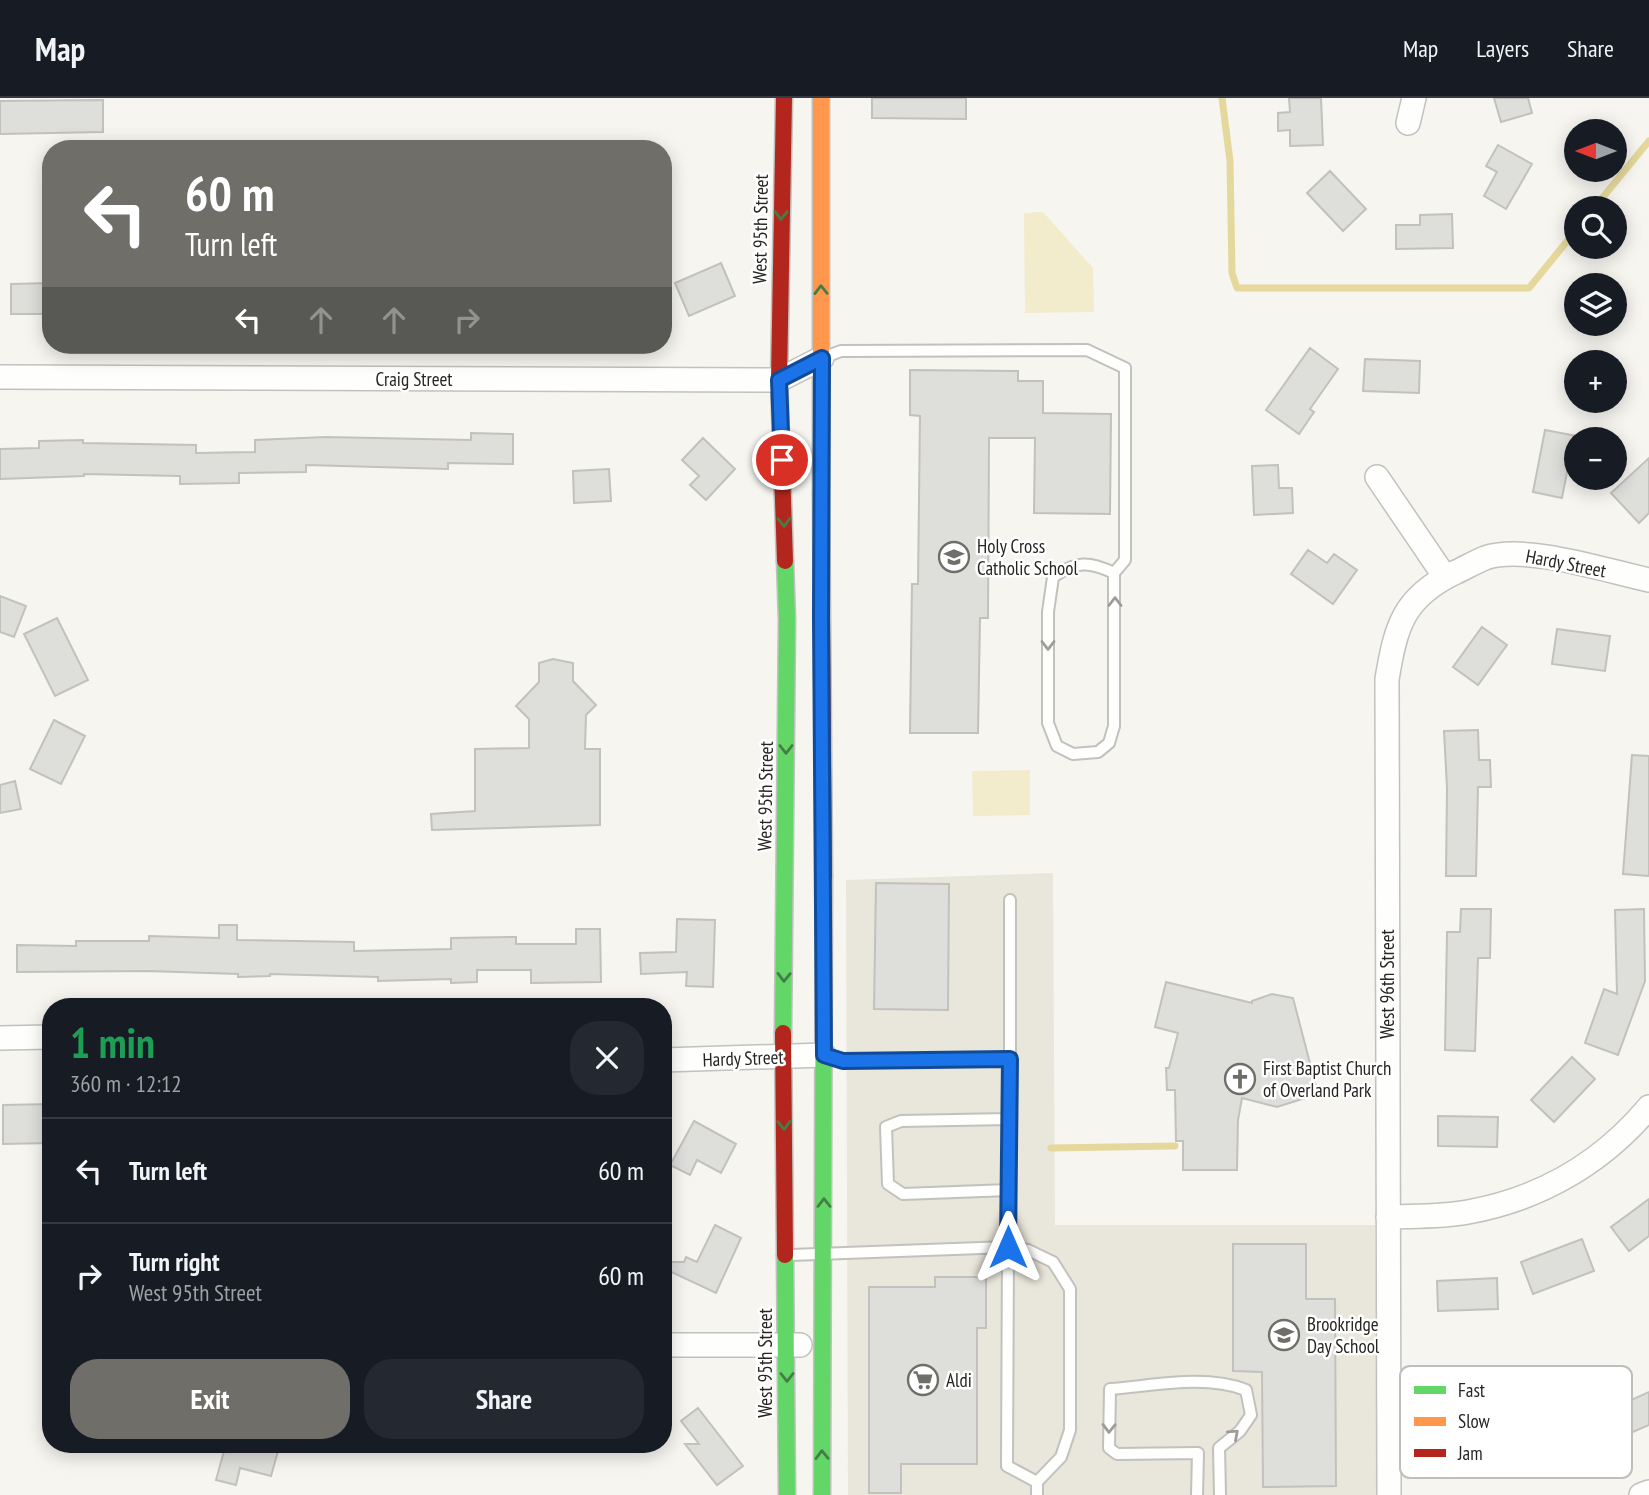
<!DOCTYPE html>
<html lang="en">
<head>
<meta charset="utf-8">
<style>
  :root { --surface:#171b24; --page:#242831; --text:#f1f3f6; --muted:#9ea1a6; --line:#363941; --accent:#6f6e69 }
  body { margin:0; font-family:"PT Sans Narrow",sans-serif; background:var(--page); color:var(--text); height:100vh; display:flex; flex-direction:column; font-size:26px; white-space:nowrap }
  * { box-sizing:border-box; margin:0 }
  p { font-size:23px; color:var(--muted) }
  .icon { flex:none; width:38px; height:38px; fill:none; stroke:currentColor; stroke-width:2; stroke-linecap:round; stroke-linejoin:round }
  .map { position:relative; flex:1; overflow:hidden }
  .details { position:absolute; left:42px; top:900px; width:630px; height:455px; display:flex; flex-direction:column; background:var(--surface); border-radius:28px; box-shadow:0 4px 18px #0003 }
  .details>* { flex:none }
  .banner { position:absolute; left:42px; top:42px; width:630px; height:214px; border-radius:28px; box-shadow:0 4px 18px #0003; background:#6f6e69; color:#fff; overflow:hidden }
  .needle { width:46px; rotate:270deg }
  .tools { position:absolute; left:1564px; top:21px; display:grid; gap:14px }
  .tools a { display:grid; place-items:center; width:63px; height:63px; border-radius:50%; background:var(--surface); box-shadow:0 4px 18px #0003; font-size:35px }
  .pin { position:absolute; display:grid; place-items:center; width:60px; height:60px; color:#fff; margin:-30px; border:4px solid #fff; border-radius:50%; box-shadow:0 2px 7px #0007 }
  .me { position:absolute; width:77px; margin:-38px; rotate:0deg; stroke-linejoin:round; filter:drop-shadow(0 0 5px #0008) }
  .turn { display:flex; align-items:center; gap:24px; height:147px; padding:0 28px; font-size:32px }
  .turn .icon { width:91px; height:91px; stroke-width:2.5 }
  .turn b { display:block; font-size:49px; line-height:60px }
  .lanes { display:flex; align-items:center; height:66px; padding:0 28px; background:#0003; justify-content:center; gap:35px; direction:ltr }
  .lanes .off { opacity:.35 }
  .round { display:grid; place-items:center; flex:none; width:74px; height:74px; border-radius:28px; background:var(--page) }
  .overview { display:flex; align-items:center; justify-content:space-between; height:119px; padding:0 28px }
  h1 { font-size:42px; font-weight:700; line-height:52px; color:#1e9e55 }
  .primary-button { display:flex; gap:14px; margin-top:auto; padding:14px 28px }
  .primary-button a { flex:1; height:80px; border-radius:28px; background:var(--accent); color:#fff; font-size:28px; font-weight:700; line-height:80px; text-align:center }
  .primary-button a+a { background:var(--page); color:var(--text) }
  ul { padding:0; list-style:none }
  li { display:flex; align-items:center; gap:21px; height:105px; padding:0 28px; border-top:2px solid var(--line) }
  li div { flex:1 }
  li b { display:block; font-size:26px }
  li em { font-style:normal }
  header { display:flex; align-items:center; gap:42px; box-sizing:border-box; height:98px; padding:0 35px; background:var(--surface); border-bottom:2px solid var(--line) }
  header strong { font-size:33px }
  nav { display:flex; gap:38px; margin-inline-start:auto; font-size:24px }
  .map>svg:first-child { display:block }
</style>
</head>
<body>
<header>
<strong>Map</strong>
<nav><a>Map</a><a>Layers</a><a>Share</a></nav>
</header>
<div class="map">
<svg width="1649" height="1397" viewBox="0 0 1649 1397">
  <rect width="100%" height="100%" fill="#f6f5f0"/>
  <path fill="#e9e6db" d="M1053,775L1055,1127H1375L1379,1397H848L846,782Z"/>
  <path fill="#f2ebcc" d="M1043,114L1093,170L1094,214L1025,215L1024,115Z
    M1030,672V717L973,718L972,673Z"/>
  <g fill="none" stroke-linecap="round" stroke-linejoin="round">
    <path stroke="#e5d89c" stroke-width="7" d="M1222,0L1230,63L1232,175L1237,190H1529L1577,131
      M1594,110L1649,43
      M1051,1050L1175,1048"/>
  </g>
  <path fill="#dededa" stroke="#c1c1bd" stroke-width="2" d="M872,0H966V21L872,20Z
    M1289,0H1321L1323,47L1290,48V32L1278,33V15L1290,14Z
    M1494,0H1528L1532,15L1501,24Z
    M103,2V34L0,36V3Z
    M1498,47L1532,66L1506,111L1484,98L1497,74L1486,68Z
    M1330,73L1366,111L1343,133L1307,95Z
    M1452,116L1453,150L1396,151V127H1420V117Z
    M721,165L735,198L689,218L675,185Z
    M51,185V216H11V186Z
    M1310,250L1338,271L1310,311L1314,314L1299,336L1266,312Z
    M1365,261L1420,263L1419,295L1363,293Z
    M910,272L1018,273V283H1043V315L1111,316L1110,416L1034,415L1035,340H989L988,520H980L978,635H910L912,486H918L920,318L910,317Z
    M1545,332L1577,338V360L1570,359L1562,400L1533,394Z
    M471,335L513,336V366L448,365V371L306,367V374L239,375V385L180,386V378L84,376V378L0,381V351L39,350V343L83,342V345L196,347V355L255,354V342L326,339L471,342Z
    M703,340L735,371L706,402L690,387L699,378L682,362Z
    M1649,360V415L1639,425L1611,395Z
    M1278,367L1279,390H1292L1293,415L1254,417L1252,368Z
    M609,371L611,403L574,405L573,373Z
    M1308,452L1327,465L1334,456L1357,472L1333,506L1291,476Z
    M0,498L26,508L14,539L0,534Z
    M57,520L88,582L55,598L24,536Z
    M1482,529L1507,547L1478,587L1453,569Z
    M1557,531L1610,538L1605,573L1552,566Z
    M553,561L573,565V583L596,607L586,617L585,651H600V727L432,732L431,716L475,713V651L529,650V621L516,608L539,584V565Z
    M54,622L85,638L61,686L30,671Z
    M1478,632L1479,662H1490L1491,689H1478L1476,778H1446L1447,690L1444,633Z
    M1632,657L1649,658V778L1623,776Z
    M15,683L21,711L0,715V687Z
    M876,785L949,786L948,912L874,911Z
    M1461,811H1491L1490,860H1478L1475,953L1445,952L1447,834H1460Z
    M1644,811L1645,883L1618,957L1585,945L1604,891L1617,896L1615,812Z
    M677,821L715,822L713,889L686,888L687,874L641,876L640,855L676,854Z
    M219,827H237V842L354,844V853L451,851V840L516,839V846H576V831H600L601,884L531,885V872H477V884L451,885V881L378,883V879L270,876V878L238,879V876L148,873L17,874V847L76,848V843H149V838L219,840Z
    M1166,884L1252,905V903L1272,896L1293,900L1318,996L1277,1009L1242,1000L1238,1022L1237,1072H1183V1043H1176L1175,992H1167L1166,970H1169L1178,935L1155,929Z
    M1572,959L1595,981L1554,1024L1531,1002Z
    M51,1006V1045L3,1046V1007Z
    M1438,1018L1498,1019L1497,1049L1438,1048Z
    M694,1023L736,1046L721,1075L697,1062L690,1077L670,1067Z
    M1649,1101V1138L1629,1153L1611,1129Z
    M715,1127L741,1140L716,1195L663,1170V1164H684L686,1159L697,1164Z
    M1582,1141L1594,1173L1533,1196L1521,1164Z
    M1233,1146H1306V1201H1335L1336,1388L1263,1389L1262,1274L1233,1273Z
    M935,1179H986V1230H977V1366H901V1395H869V1189H935Z
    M1497,1180L1498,1211L1438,1213L1437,1183Z
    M1649,1294V1327L1598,1349L1599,1353L1509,1371L1443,1372L1442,1347H1434L1433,1318H1462V1334H1524L1523,1328L1592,1314L1593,1319Z
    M698,1310L743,1368L717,1387L685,1346H699L681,1323Z
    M226,1346H280L271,1378L240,1370L236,1387L216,1382Z"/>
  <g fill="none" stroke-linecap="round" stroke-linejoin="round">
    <g stroke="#c1c1bd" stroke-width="14">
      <path id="lane" d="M825,259L841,253L1087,252L1125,270V462L1114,475C1089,463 1076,463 1053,479L1048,514V625L1057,648L1073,656L1098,654L1109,645L1114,628V475
        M830,959L843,963L1010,961V802
        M1009,1092L903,1096L888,1086L886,1029L901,1023L1009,1021
        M791,1157L1008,1149L1010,961
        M1037,1397V1384L1061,1359L1070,1332V1191L1053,1164L1028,1152L1008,1149L1007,1368L1037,1384
        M1197,1397L1198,1355L1117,1356L1109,1350L1110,1291C1154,1288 1204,1276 1246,1292L1251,1317L1240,1333L1219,1350L1220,1397"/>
    </g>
    <g stroke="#c1c1bd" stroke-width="26">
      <path id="street" d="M1408,25L1414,0
        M0,279L779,282L822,260
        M1377,379L1445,479
        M0,940L51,939
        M663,962L824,957
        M1388,1119C1414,1118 1442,1119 1468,1114C1540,1101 1602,1065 1649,1009
        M663,1247H800
        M1389,1397L1387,581C1396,528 1403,499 1456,474C1465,470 1475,464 1485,460C1525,446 1607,473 1649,482
        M1641,1397L1649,1394"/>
    </g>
    <g stroke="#c1c1bd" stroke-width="19">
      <path id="fast" d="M783,935L787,522L785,463
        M785,1157L787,1397
        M822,1397L824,778"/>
    </g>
    <g stroke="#c1c1bd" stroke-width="19">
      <path id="slow" d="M821,0V397"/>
    </g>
    <g stroke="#c1c1bd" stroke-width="19">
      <path id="jam" d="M784,0L779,282L785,463
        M821,397L824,778
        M783,935L785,1157"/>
    </g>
    <use href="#lane" stroke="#fefefd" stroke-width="10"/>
    <use href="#street" stroke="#fefefd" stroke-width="23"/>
    <use href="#fast" stroke="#63d668" stroke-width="16"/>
    <use href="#slow" stroke="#ff974d" stroke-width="16"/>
    <use href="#jam" stroke="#b3261e" stroke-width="16"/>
  </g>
  <defs><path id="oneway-chevron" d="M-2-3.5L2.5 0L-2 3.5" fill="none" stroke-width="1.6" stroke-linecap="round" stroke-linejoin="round" transform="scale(1.75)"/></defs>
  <g stroke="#447e44">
    <use href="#oneway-chevron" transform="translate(781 117) rotate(91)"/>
    <use href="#oneway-chevron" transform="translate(821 192) rotate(-91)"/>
    <use href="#oneway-chevron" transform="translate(784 424) rotate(88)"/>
    <use href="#oneway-chevron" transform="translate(786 651) rotate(90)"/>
    <use href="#oneway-chevron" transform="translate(784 879) rotate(91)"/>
    <use href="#oneway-chevron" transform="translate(784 1027) rotate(89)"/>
    <use href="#oneway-chevron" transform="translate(824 1105) rotate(-90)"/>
    <use href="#oneway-chevron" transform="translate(787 1279) rotate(90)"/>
    <use href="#oneway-chevron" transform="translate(822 1357) rotate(-91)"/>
  </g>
  <g stroke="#9d9c9a">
    <use href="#oneway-chevron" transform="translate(1115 504) rotate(-90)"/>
    <use href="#oneway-chevron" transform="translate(1048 547) rotate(90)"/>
    <use href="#oneway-chevron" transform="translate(1109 1330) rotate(91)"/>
    <use href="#oneway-chevron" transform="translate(1234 1336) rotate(-42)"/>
  </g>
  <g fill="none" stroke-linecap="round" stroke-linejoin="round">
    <g stroke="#114b97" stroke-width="18">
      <path id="route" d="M782,362L779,282L822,260L821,519L824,957L843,963L1010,961L1008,1149"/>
    </g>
    <use href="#route" stroke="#1a73e8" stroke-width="12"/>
  </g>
  <defs>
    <g id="school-ring" transform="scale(1.575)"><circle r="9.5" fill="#fff" stroke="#6f6e69" stroke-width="1.5"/><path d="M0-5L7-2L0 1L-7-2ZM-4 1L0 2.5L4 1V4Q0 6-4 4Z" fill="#6f6e69"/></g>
    <g id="church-ring" transform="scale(1.575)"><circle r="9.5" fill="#fff" stroke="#6f6e69" stroke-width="1.5"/><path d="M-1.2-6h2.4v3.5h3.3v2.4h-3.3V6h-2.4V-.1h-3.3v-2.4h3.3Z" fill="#6f6e69"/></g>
    <g id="supermarket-ring" transform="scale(1.575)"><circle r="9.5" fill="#fff" stroke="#6f6e69" stroke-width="1.5"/><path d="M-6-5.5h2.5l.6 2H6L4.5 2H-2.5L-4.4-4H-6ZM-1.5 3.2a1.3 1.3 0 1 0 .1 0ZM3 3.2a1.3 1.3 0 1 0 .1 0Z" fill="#6f6e69"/></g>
  </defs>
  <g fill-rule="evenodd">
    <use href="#school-ring" x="954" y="459"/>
    <use href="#church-ring" x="1240" y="981"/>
    <use href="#school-ring" x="1284" y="1237"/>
    <use href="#supermarket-ring" x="923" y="1282"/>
  </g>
  <g text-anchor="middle" stroke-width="5" stroke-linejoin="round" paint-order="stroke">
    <g font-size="19" fill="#262521" stroke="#fff">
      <text transform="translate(760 131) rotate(-89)" y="7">West 95th Street</text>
      <text x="414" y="288">Craig Street</text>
      <text transform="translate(1566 465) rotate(11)" y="7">Hardy Street</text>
      <text transform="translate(765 698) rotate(-89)" y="7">West 95th Street</text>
      <text transform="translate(1387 886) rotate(-90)" y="7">West 96th Street</text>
      <text transform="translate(743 960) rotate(-2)" y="7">Hardy Street</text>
      <text transform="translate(765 1265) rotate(-90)" y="7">West 95th Street</text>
    </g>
    <g font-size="19" fill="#262521" stroke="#fff" text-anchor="start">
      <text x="977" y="455">Holy Cross<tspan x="977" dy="22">Catholic School</tspan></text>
      <text x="1263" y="977">First Baptist Church<tspan x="1263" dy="22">of Overland Park</tspan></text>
      <text x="1307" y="1233">Brookridge<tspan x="1307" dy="22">Day School</tspan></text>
      <text x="946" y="1289">Aldi</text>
    </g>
  </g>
  <rect x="1400" y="1268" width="232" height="112" rx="10" fill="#fff" stroke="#bebebc" stroke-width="2"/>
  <rect x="1414" y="1288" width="32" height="8" fill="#63d668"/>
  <rect x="1414" y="1319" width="32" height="9" fill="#ff974d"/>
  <rect x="1414" y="1351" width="32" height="8" fill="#b3261e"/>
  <g font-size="19" fill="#262521">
    <text x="1458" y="1299">Fast</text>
    <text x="1458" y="1330">Slow</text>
    <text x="1458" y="1362">Jam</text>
  </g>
</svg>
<div class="tools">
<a><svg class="needle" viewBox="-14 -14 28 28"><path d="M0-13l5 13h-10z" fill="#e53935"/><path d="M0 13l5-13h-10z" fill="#9ea1a6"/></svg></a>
<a><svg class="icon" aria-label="search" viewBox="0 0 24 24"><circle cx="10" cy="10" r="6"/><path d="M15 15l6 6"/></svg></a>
<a><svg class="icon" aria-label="layers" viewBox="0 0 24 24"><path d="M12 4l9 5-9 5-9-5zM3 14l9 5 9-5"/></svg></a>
<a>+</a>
<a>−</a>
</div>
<div class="pin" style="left:782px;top:362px;background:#d93025"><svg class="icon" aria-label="arrive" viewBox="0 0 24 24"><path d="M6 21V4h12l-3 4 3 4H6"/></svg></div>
<svg class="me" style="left:1008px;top:1149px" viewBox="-20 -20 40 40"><path d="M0-17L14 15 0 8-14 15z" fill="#1a73e8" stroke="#fff" stroke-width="4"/></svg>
<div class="banner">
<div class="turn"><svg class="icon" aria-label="left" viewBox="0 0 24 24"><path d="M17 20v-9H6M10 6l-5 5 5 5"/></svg><div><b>60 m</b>Turn left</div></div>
<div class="lanes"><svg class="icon" aria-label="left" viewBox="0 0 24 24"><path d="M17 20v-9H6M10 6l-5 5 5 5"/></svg><svg class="icon off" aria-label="ahead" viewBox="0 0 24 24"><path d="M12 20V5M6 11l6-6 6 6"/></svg><svg class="icon off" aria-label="ahead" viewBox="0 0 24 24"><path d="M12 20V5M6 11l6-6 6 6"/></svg><svg class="icon off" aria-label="right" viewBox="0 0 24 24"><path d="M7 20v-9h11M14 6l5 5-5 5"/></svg></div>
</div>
<section class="details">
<div class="overview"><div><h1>1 min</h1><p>360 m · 12:12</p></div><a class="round"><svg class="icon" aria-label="close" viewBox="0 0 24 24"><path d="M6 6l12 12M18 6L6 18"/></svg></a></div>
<ul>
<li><svg class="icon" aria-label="left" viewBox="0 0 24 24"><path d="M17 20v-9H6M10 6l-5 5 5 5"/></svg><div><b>Turn left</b></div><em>60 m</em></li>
<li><svg class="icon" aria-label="right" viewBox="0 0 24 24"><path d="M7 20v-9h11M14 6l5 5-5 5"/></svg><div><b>Turn right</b><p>West 95th Street</p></div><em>60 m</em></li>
</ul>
<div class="primary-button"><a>Exit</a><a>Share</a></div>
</section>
</div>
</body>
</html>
